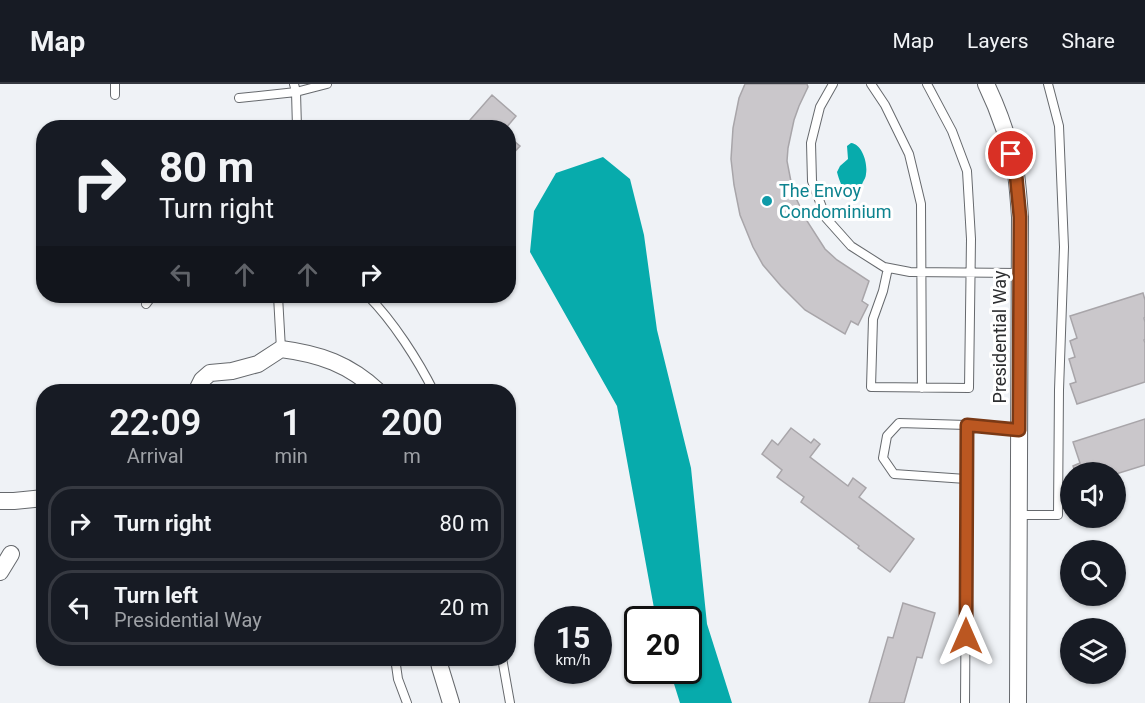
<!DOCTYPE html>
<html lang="en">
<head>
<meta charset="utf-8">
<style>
  :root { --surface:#171b24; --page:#20242c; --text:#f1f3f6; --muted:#9ea1a6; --line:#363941 }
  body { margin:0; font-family:Roboto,sans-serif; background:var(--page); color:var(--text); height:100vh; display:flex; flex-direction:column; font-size:22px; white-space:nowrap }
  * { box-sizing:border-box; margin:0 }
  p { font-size:20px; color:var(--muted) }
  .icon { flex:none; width:33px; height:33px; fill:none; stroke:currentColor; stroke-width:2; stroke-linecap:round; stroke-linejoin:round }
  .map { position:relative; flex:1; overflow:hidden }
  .drawer { position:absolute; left:36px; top:300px; width:480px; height:282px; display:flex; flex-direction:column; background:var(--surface); border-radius:24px; box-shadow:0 2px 4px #0004 }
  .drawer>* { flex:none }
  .banner { position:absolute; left:36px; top:36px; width:480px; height:183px; border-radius:24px; box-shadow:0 2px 4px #0004; background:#171b24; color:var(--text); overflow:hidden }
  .buttons { position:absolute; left:1060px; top:378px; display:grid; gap:12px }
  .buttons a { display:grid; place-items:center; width:66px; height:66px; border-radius:50%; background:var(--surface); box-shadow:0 2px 4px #0004; font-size:30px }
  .speed { position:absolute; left:534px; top:522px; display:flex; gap:12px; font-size:30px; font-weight:700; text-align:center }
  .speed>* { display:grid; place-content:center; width:78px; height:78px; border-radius:50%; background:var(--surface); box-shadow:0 2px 4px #0004; line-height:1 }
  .speed small { font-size:15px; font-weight:400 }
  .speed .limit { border:3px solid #111; border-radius:9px; background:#fff; color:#111 }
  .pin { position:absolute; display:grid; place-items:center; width:51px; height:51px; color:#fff; margin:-26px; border:3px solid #fff; border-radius:50%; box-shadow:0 2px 6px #0007 }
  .me { position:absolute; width:66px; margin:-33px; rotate:0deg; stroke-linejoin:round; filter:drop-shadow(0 0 4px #0008) }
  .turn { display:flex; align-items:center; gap:21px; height:126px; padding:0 24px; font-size:27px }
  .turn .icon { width:78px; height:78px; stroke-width:2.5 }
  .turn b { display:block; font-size:42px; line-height:51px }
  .lanes { display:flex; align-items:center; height:57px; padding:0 24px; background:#0003; justify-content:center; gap:30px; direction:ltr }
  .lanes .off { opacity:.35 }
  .eta { display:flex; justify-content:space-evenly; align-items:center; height:102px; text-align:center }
  .eta b { font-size:36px; font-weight:600; line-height:42px }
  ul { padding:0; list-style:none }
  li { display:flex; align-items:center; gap:18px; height:75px; margin:0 12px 9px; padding:0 12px; border:3px solid var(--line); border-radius:24px }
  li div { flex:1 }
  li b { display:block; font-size:22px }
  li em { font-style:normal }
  header { display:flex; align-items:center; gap:36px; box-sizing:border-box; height:84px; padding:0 30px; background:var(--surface); border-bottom:2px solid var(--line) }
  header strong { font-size:28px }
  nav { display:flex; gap:33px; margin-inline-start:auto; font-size:21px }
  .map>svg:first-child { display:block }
</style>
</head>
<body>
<header>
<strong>Map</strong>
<nav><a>Map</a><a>Layers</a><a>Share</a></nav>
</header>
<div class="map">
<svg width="1145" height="619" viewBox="0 0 1145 619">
  <rect width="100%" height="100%" fill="#eff2f6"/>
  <path fill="#07abac" d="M851,59C862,60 868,79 866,90C866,93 864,96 863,98C852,126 841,104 837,88L840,82L848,75L847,62Z
    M603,73L630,95L644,151L657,246L691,384L707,540L732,619H680L670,587L688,586V536L656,535L617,322L530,168L534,127L556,89Z"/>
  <path fill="#cac7cb" stroke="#a8a5a9" stroke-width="1.5" d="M745,0H807L808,3L799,22L794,36L788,64L787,77L793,108L807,137L825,165L837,176L869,197L862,217L868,221L858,241L851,237L845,250L805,226L781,202L763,181L753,163L740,131L734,101L731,75L733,44L739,14Z
    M492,11L516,32L506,44H463Z
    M508,52L520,62L508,75Z
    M1143,209L1145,216V233L1144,234L1145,238V255L1144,256L1145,259V298L1077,320L1070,300L1076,298L1069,275L1075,273L1070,257L1077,254L1070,232Z
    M1145,335V381L1116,390V388H1075L1073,382L1080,379L1073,358Z
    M791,344L811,359L814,355L820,360L810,373L848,402L853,394L866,404L859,413L914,455L890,488L858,464L859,462L801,418L804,413L777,393L782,386L762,370L772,356L778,361Z
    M903,519L935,529L922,574L917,573L904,619H869L888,553L893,554Z"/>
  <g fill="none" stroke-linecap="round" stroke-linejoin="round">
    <g stroke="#66696d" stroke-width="10">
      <path id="service" d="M115,0V11
        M294,0L296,8L297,44
        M833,0L820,23L811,59L812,97L826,134L851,162L884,183L910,188L1020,189
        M871,0L885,21L909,70L921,120L922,304
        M239,14L296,8L327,0
        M888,184L883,207L873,235L871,303L969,304L971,155L967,87L952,47L927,0
        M278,212L281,265
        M368,212C393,237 418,276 434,308
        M146,220L152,212
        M966,395L894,390L883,374L887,352L899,339L967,341
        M1019,431H1058L1059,306L1064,163L1059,42L1048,0
        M395,574L398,595L407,619
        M502,574L510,619
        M965,619L967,341L1019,346"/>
    </g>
    <g stroke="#66696d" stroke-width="18">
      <path id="minor" d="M986,0C1000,29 1010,59 1016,90C1018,104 1019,119 1020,133L1018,619
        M196,308L202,296L210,289L232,287L258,280L281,265C320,270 349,280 379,308
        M0,417H14L44,414
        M0,488L11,470
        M438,574L440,583L451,619"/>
    </g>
    <use href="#service" stroke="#fff" stroke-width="8"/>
    <use href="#minor" stroke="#fff" stroke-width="16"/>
  </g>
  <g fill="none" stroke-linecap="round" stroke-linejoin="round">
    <g stroke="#7a3915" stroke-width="15">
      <path id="route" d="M966,552L967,341L1019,346L1020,133L1016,91L1011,70"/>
    </g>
    <use href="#route" stroke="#bb5721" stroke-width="10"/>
  </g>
  <circle fill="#0f9aa8" stroke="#fff" stroke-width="2" cx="767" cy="117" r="6"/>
  <g text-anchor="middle" stroke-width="6" stroke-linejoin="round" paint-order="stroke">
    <g font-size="18" fill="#0d838f" stroke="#fff" text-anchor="start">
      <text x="779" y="113">The Envoy<tspan x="779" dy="21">Condominium</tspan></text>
    </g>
    <g font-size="18" fill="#2d2e30" stroke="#fff">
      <text transform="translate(1000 253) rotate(-90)" y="6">Presidential Way</text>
    </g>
  </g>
</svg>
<div class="buttons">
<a><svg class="icon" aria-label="sound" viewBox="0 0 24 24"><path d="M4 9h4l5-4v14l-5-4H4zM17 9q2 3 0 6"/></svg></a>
<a><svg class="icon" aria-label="search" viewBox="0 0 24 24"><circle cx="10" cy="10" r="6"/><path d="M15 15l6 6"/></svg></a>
<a><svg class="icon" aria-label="layers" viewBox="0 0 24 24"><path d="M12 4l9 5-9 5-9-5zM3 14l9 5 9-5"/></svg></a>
</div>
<div class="speed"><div>15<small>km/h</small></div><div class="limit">20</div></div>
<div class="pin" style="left:1011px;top:70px;background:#d93025"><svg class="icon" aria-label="arrive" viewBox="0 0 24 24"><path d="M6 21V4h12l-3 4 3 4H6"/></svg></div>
<svg class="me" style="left:966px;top:552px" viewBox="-20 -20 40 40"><path d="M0-17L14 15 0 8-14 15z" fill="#bb5721" stroke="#fff" stroke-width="4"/></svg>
<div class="banner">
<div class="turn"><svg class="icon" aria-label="right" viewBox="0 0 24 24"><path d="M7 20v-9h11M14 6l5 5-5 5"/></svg><div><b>80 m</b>Turn right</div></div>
<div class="lanes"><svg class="icon off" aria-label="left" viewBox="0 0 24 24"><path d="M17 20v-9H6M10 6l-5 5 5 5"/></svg><svg class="icon off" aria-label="ahead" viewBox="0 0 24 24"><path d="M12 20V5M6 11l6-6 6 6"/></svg><svg class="icon off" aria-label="ahead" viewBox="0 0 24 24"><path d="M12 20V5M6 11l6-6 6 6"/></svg><svg class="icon" aria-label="right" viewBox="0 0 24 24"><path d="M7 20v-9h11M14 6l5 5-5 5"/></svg></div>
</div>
<section class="drawer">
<div class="eta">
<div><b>22:09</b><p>Arrival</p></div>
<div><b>1</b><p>min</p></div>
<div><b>200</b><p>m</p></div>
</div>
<ul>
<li><svg class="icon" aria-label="right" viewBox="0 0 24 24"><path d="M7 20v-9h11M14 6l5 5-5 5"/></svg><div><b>Turn right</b></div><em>80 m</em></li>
<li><svg class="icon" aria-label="left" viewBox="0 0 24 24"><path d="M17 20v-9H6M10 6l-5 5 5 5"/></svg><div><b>Turn left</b><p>Presidential Way</p></div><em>20 m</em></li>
</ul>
</section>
</div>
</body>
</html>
